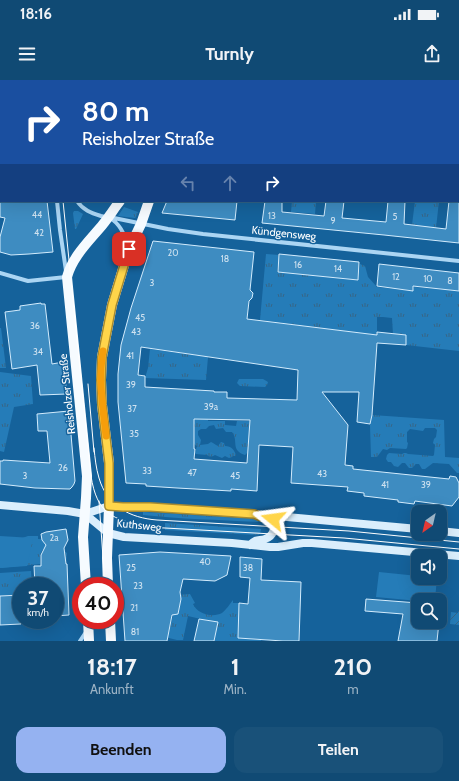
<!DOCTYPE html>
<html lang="de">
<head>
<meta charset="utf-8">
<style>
  :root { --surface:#104a74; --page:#195179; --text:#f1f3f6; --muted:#9cb3c5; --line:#306286; --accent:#95b2f1 }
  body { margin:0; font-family:Cabin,sans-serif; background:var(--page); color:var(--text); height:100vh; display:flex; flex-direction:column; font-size:15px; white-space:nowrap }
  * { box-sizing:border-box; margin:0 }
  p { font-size:13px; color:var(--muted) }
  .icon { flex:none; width:22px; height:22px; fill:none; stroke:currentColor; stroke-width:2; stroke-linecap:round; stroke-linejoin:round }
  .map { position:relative; height:561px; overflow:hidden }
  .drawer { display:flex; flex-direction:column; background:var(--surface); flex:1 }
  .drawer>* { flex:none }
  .hud { position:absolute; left:0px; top:0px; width:459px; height:122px; box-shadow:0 4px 16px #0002,0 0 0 1px var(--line); background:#1a4fa0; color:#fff; overflow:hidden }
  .needle { width:26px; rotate:214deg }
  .buttons { position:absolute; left:411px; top:425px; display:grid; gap:8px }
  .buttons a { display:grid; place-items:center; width:36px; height:36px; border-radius:8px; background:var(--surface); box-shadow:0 4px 16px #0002,0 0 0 1px var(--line); font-size:20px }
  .speed { position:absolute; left:12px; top:497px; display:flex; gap:8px; font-size:20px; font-weight:700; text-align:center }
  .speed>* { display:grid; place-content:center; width:52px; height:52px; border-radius:50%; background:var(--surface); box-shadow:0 4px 16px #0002,0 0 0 1px var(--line); line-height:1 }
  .speed small { font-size:10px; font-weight:400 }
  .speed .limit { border:6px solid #d22; background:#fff; color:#111 }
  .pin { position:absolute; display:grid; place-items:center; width:34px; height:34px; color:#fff; margin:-17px; border-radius:8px; box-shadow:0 2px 6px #0006 }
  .me { position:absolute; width:44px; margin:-22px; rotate:286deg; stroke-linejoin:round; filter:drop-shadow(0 0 3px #0008) }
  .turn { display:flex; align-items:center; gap:14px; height:84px; padding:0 16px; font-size:18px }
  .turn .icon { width:52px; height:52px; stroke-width:2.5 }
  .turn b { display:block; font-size:28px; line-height:34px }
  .lanes { display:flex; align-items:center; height:38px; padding:0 16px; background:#0003; justify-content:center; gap:20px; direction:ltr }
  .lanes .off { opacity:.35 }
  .eta { display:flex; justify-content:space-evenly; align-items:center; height:68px; text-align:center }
  .eta b { font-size:24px; font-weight:800; line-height:28px }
  .button { display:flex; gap:8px; margin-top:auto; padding:8px 16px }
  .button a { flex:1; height:46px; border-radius:12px; background:var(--accent); color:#111; font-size:16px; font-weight:800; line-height:46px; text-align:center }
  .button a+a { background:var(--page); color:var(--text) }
  .status { display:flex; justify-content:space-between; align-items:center; height:28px; padding:0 20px; background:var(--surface); direction:ltr }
  .status svg { height:11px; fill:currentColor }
  header { display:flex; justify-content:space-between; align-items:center; height:52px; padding:0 16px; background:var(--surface); font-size:18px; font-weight:800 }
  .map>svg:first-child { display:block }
</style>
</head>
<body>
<div class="status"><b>18:16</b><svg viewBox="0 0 49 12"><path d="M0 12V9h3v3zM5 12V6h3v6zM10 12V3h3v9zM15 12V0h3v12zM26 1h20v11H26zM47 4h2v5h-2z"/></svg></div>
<header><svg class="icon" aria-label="menu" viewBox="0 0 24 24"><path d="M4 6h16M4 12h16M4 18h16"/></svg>Turnly<svg class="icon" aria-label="share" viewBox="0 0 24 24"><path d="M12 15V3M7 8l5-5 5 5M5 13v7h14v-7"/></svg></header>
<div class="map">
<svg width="459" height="561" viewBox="0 0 459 561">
  <defs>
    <pattern id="grass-tufts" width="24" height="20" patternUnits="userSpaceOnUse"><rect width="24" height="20" fill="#257cb8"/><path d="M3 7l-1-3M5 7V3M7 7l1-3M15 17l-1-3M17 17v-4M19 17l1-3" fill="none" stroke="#376687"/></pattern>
    <pattern id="garden-furrows" width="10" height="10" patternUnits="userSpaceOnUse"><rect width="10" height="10" fill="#257cb8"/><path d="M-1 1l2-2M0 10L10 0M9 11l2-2" fill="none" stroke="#376687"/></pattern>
  </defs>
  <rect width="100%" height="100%" fill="#15629b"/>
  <path fill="url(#grass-tufts)" d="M292,121H316L315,134L291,132Z
    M415,121H439L436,148L412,145Z
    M124,127L138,132L136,137L135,138L118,136Z
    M74,131H78L83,134L77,147L76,149H75L73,133Z
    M266,174L279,175L277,192L358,200L360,184L365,186L368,197L377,207L413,211L414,207L459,211V271L406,265V255L393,254L392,238L383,237H377V255L260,240Z
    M0,248H1L6,288H0Z
    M150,269L208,277L206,300L145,298L148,288Z
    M0,292L31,296L33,324L14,327L4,372L0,371Z
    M239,299H263L268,302L267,305L265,307L240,306L237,303Z
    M372,335L444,340L445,377L459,378V393H457L449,384L433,383L425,389H422L419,384H416L412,388H409L405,383H402L398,387L394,386L391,382H388L386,379L387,375L389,373L402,374L404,373H406L408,374L433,376L434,375L435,365L433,363L434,359L436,357L437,350L435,348H425L423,351L410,349L407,352V362L408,363L407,368L406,369L390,368L387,370L383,369L377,377H371L370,345Z
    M194,339H208V341H225V345L236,346L237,341H250L248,372L245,375C230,370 239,361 232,352H226L223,348L216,349L214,345L209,346L206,349H201L198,351V355L201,360L200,365L208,364L211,362C214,363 215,365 218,366L221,362L224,363L225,366C231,366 235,370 236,376H233L232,377L229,378L225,376L222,378L215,375C211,377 210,377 207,375L196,374L195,373L197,366L193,364Z
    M143,432L256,439L259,442C221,440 182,439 143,435Z
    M165,443L261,449L260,454L258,455L165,450Z
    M28,456H38V459C48,459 59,467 67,473L66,483H60L45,468C39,472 40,477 40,484L0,488L17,460Z
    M31,491L32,506H21V514L0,516V493Z
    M190,514L195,523L193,524C197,534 213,538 222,533C226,530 230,524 233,520V523H239L238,558L261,560V561H214L218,543L188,536L183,560H177L165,557L164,555L169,552L173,535L167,536L176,515Z"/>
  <path fill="#257cb8" d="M0,456L33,458L27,486L0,488Z
    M379,492L418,496V498H437L435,520H418V521L376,517Z"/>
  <path fill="url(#garden-furrows)" d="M458,531H459V545L450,544L451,532L458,533Z"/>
  <path fill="#3e8cc1" stroke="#d3ecfd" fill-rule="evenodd" d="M0,121H47L53,172L29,174L11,175L0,172V157L5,138L0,137Z
    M167,121H237L235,140L162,133Z
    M265,121H282V132L324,136L326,121H344L342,138L386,142L388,121H405L404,144L446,149L449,121H459V163L384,155L262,143Z
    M153,161L254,172L250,210L253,213L252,218L249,221L247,239L377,255V252L406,255V265L377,263L372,335L370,344L357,342L359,312H322L348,345L345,385L353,386V389L449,399L450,396L456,397L459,403V417L452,426L415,421L414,424L398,422V420L364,416V413L347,411L348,407L291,403L293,367L259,365L257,411L231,409V411L177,408L146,406V404L126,403L118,322V294L121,265L131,228ZM141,267L298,290L297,320L227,318V312H214V311L145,307V296L138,295ZM194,339L250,340L247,383L194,379L195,369H194Z
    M279,174L359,182L358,200L278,192Z
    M379,184L459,193V211L413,206V211L377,206Z
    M41,223V224H45L52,284L63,282L67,314L40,315L37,285L12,289L5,232L20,230V226Z
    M69,331L75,401L74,404L72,407L70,409H68L35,408L0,404V381H3V380L50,383L47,351H38L37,334Z
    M66,449L68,460L64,468L66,484H67L69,535L55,536V506H35L34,486H41V475L46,465L42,460L41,454L46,452Z
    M160,472L231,476L227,495L215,501L183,499L180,512L181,519L178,534L172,535L167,561H125L119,475Z
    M240,477L262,479L261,500L301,502L299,561H283L238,558L239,523L248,524L250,498L240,497Z
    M21,515V544L0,545V516Z
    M366,519L418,523V542H439L437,561H398L403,534L365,531Z
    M199,539L218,542L214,561H194Z"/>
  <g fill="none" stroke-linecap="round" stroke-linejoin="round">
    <path stroke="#abd5f3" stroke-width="4" d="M59,1V0
      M458,17H459
      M57,121L60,150L66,191
      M77,121C83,130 91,133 101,136C105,137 109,137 113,140C122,147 125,157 128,167
      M109,137L168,149L203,154L459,181
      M0,193L28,201L66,197
      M80,561L86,552"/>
    <path stroke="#daeefc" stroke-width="8" d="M440,0V1
      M458,25L459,26
      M0,425L68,431L85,434L109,426L123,427H150L254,434L418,449
      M85,434L108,453L124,457L232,463L270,467H278L303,463H312L459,476
      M440,451L459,453
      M250,465C251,464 253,462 255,461C258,460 262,460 265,459C274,456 276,447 273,439L264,437"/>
    <path stroke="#f6fbff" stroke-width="10" d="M176,1V0
      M195,1V0
      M86,506L83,457L86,418L87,396L67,197C72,178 87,163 99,149C107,140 113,130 120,121
      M108,506L107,478L109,426V383L102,325L101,300L102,277L112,225L129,169L141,144L149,121
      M88,540L89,561
      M110,540L111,561"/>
    <path stroke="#fff" stroke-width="1" d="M57,1V0
      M63,121L91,396C97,434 112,439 147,447L344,458L459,469
      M88,304L94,372
      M94,368C95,378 96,388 99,398C107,426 130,438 157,440L349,451L459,462
      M99,421L105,506
      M107,540L108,561"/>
  </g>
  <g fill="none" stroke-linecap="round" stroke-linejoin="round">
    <g stroke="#a68a30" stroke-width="10">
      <path id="route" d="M129,169L112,225L102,277L101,300L102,325L109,383V426L123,427H150L254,434L259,436L273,439"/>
    </g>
    <use href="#route" stroke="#ffd54a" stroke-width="7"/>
    <path stroke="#f59e0b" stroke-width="7" d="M103,271C98,299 103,328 106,356"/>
  </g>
  <g text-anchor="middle" stroke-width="3" stroke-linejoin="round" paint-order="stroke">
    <g font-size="9" fill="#cfe2f0">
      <text x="37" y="138">44</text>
      <text x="272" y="139">13</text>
      <text x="395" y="140">5</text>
      <text x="333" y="144">9</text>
      <text x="39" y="156">42</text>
      <text x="173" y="176">20</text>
      <text x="225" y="182">18</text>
      <text x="298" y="188">16</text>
      <text x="338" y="192">14</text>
      <text x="396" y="200">12</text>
      <text x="428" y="202">10</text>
      <text x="450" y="204">8</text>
      <text x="152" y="206">3</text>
      <text x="140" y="241">45</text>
      <text x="35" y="249">36</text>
      <text x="136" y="255">43</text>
      <text x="38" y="275">34</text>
      <text x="130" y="279">41</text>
      <text x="131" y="308">39</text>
      <text x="211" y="330">39a</text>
      <text x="132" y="332">37</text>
      <text x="134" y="357">35</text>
      <text x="63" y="391">26</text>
      <text x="147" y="394">33</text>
      <text x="192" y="396">47</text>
      <text x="322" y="397">43</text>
      <text x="25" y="399">3</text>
      <text x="235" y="399">45</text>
      <text x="385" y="408">41</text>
      <text x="426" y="408">39</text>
      <text x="54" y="461">2a</text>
      <text x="205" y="485">40</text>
      <text x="131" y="491">25</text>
      <text x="248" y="491">38</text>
      <text x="138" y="509">23</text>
      <text x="134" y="531">21</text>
      <text x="135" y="555">81</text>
    </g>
    <g font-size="11" fill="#fff" stroke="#15629b">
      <text transform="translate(284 153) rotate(6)" y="4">Kündgensweg</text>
      <text transform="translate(67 314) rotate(-96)" y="4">Reisholzer Straße</text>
      <text transform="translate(139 445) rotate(6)" y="4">Kuthsweg</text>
    </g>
  </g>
</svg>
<div class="buttons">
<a><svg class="needle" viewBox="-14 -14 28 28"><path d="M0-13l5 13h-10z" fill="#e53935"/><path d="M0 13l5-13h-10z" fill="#9cb3c5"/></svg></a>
<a><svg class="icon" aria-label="sound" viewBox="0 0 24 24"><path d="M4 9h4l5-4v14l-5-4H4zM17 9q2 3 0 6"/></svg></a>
<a><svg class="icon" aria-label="search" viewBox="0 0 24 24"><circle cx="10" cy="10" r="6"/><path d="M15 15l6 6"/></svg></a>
</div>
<div class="speed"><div>37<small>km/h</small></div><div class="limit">40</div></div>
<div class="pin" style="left:129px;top:169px;background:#d93025"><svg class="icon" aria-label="arrive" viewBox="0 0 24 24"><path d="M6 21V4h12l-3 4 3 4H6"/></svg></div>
<svg class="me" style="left:273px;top:439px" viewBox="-20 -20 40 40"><path d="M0-17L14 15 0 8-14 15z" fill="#ffd54a" stroke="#fff" stroke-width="4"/></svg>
<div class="hud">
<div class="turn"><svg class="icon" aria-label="right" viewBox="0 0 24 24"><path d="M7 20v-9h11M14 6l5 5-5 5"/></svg><div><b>80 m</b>Reisholzer Straße</div></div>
<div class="lanes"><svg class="icon off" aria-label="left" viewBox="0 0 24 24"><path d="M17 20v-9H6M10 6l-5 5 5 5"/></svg><svg class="icon off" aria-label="ahead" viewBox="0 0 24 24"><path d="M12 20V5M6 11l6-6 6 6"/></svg><svg class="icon" aria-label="right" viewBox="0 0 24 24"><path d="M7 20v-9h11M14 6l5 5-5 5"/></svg></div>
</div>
</div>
<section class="drawer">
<div class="eta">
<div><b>18:17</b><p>Ankunft</p></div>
<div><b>1</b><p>Min.</p></div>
<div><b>210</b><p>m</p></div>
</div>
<div class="button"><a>Beenden</a><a>Teilen</a></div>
</section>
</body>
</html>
